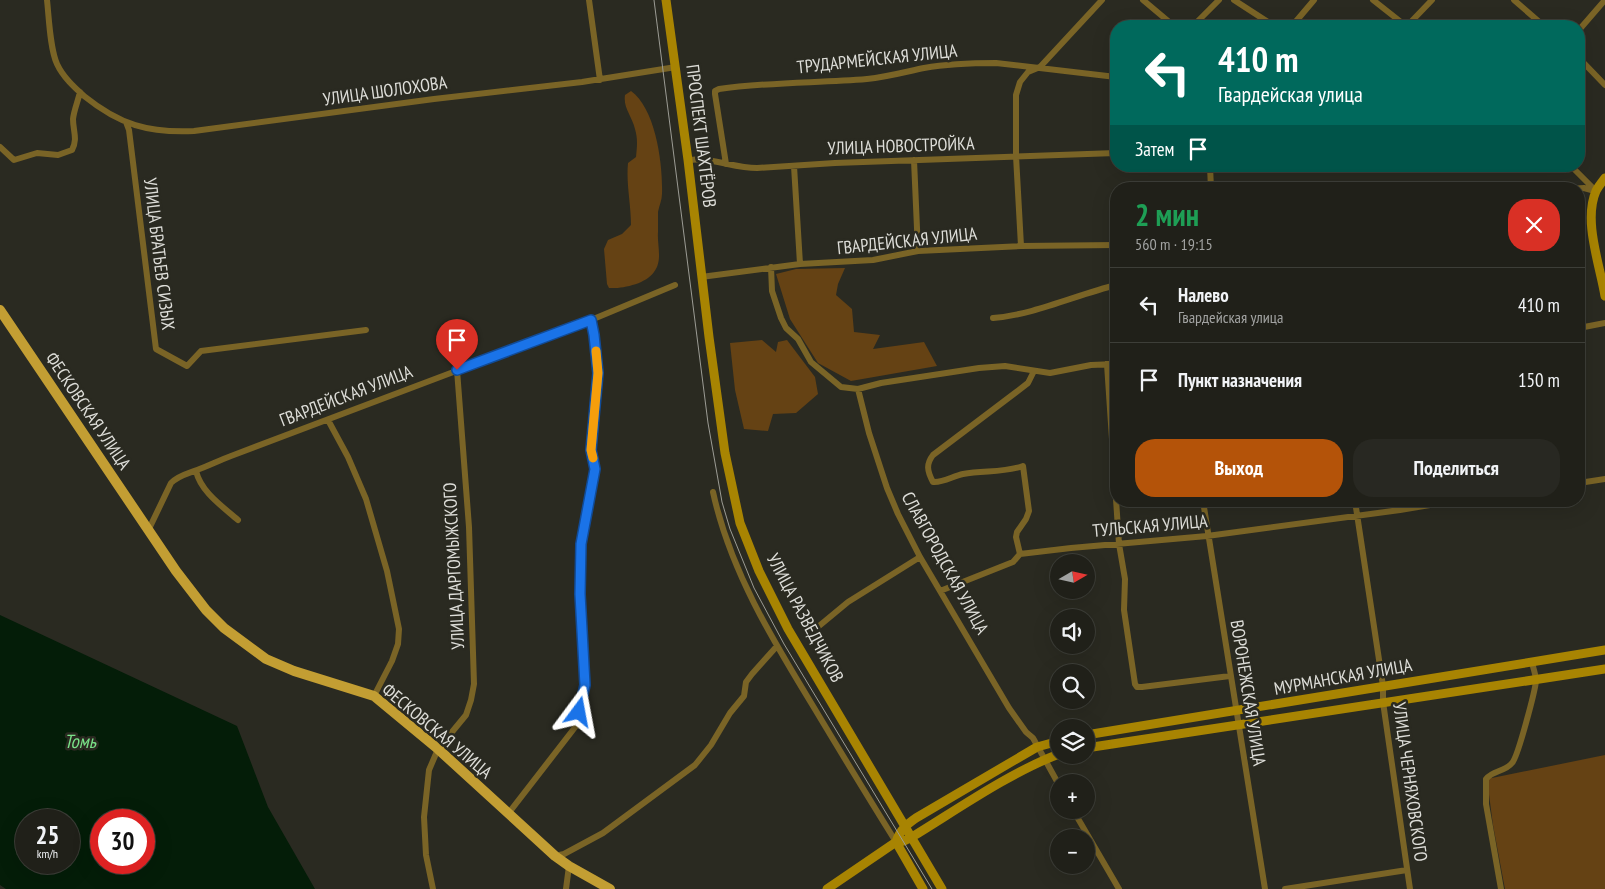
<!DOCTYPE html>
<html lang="ru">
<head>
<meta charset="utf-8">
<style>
  :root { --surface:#202019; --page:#282822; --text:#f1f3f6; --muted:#a2a3a2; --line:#3d3e38; --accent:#b45309 }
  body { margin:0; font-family:"PT Sans Narrow",sans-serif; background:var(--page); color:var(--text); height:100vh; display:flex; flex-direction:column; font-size:19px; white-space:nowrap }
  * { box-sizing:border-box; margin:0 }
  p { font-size:16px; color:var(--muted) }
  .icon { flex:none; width:28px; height:28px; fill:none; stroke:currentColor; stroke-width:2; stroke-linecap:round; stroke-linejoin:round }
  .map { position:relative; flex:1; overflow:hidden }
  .sheet { position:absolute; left:1110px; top:182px; width:475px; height:325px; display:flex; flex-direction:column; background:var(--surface); border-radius:20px; box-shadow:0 5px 20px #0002,0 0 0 1px var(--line) }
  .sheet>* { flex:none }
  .guide { position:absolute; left:1110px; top:20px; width:475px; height:152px; border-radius:20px; box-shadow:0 5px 20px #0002,0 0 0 1px var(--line); background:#00695c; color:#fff; overflow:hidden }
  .needle { width:32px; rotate:81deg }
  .buttons { position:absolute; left:1050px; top:554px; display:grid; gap:10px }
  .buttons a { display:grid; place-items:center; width:45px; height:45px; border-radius:50%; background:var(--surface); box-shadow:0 5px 20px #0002,0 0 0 1px var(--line); font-size:25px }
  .speed { position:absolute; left:15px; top:809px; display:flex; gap:10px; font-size:25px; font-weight:700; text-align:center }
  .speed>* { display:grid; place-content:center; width:65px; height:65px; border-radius:50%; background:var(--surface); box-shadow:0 5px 20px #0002,0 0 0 1px var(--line); line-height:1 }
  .speed small { font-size:12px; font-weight:400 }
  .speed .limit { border:8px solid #d22; background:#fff; color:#111 }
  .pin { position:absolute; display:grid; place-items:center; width:42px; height:42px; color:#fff; margin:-51px -21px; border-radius:50% 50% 50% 0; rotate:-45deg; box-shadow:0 0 5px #0007 }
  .pin .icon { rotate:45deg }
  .me { position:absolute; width:55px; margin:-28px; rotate:13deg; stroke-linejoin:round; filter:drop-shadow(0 0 4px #0008) }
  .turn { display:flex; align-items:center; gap:18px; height:105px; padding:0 25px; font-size:22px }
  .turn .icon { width:65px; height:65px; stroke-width:2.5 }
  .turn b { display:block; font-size:35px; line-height:42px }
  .then { display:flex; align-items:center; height:48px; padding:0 25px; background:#0003; gap:10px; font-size:19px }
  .round { display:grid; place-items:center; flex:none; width:52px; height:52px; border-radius:20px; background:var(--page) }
  .overview { display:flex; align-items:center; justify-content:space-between; height:85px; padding:0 25px }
  h1 { font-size:30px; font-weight:600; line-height:38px; color:#1e9e55 }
  .primary-button { display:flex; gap:10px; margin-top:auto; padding:10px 25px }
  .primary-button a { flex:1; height:58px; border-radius:20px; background:var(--accent); color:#fff; font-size:20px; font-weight:600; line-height:58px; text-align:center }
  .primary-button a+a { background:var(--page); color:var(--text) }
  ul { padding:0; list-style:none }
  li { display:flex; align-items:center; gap:15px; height:75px; padding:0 25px; border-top:1px solid var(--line) }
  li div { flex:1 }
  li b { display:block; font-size:19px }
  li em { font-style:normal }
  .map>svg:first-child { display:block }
</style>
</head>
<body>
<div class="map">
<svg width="1605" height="889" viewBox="0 0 1605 889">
  <rect width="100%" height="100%" fill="#2a2a21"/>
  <path fill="#654214" d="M631,91C656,109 663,165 662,194C662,200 659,206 658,212C658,219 658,225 658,232C657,246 663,260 654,272C646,284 622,289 609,288L607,284L604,249L608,240L622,234L631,225C631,204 626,184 628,163L636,157C637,147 638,139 635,129C632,116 623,108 625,95Z
    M845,268L838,284L836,295L852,309L854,332L880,335L873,349L924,342L937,366L851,381L818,363L790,319L776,274L796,269Z
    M762,340L776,352L778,342L787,340L815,377L818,394L796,413L773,414L768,431L744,429L735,390L730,343Z
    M1605,755V889H1505L1493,825L1487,779Z"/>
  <path fill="#041d08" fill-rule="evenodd" d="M0,615L237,726L268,807L315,889H6L0,885ZM26,820H69V862H26ZM101,820H144V862H101Z"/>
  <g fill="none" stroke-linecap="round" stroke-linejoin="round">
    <path stroke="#7a6426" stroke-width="6" d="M47,0C49,18 50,49 57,64C63,77 74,87 84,96C120,125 148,133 194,131L434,99L582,82L676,67
      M589,0L600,80
      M1143,0L1174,26
      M1234,0L1274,26
      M1373,0L1406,26
      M1514,0L1544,26
      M1193,26L1219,0
      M1292,26L1314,0
      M1407,26L1432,0
      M1579,30L1605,0
      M1579,58L1605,85
      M126,122L129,130L156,349L187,366L201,351L366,330
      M0,147L14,160L37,153L58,155L72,150C78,139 73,131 73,119C74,110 78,101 80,92
      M688,160C712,157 733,168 757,168L835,163L1116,153
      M914,160L918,251
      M726,164L715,94V91L719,89C768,82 818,83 867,79C887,77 905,72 924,68C947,64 972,63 996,63L1116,77
      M794,166L800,264
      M1210,166L1211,189
      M1571,166L1596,191
      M1569,189L1584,188L1595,191
      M1021,246L1016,156V95L1020,82L1028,72L1040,67L1102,0
      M771,267L772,291L781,318L786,328L798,339L811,362L841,387L858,389L881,383L979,368L1005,366L1050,373L1091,365L1116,364
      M701,277L800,264L873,260L918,251L1021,246L1116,245
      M993,318C1033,315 1076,295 1116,285
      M1579,328L1605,323
      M1107,364L1119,544L1125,579L1124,610L1135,684L1137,687H1142L1230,676
      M858,389L869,433L887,488L898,514L920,557L1009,708L1026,732L1033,738L1059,785
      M328,420L348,457L366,499L387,571L399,629L398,644L392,661L374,696
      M196,471C201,492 222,506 238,520
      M1579,483L1605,479
      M713,492C730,570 772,639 813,706C840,751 868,797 896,842
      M1203,501L1265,889
      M1355,501L1383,686V702L1410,889
      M148,531L171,483C179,475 187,474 197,470C208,466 220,460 231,456L591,320L675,285
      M1020,554L1016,537L1017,532L1026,519L1029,511L1023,466C1003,473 984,470 963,474C953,476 943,483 933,482C927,471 926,464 933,455L1015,393L1028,383L1034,371
      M940,591L1013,562L1020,554L1071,548L1207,536L1400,510L1454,501
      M813,631L848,602L920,557
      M1073,810L1119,889
      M508,814L576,726L585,685L580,594L581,544L595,469L591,450L598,373L594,335L591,320
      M555,856L564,854L603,833L695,765L711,745L730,713L744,696L746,682L752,674L777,646
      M433,889L426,855L424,817L429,770L438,749L466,715L471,700L474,684L469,527L457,370
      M566,889L569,866
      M1285,889L1407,870
      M1501,889L1486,804V779C1493,770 1505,772 1512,763C1518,757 1535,691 1536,681C1536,675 1533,668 1532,662"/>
    <path stroke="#a88402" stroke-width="9" d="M666,0L688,160L709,337L725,453L740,523L759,571L788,629L942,889
      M1605,178C1602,182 1598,187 1596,191C1583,221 1600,265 1605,296
      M1086,735L1605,650
      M1086,748L1605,669
      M896,842C900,830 906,825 916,818L1037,747L1059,741
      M896,842L923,889
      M827,889L896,842L904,841L912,837C958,809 1009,773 1059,754"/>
    <path stroke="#c39e33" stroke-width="10" d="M0,310L176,571L206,610L224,628L266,659L294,671L374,696L438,749L555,856L569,866L610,889"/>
    <path stroke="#9c9c95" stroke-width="1" d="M654,0L708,423L722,502L730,529L754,588L784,644L932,889"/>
  </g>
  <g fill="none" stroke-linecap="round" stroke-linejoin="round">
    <g stroke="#114b97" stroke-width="12">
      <path id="route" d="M457,370L591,320L594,335L598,373L591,450L595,469L581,544L580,594L585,685L579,712"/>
    </g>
    <use href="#route" stroke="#1a73e8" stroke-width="9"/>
    <path stroke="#f59e0b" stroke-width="9" d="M593,458L591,450L598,373L596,351"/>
  </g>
  <g text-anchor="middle" stroke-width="5" stroke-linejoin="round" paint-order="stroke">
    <g font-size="18" fill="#ddddd8" stroke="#2a2a21">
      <text transform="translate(877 59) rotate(-6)" y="6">ТРУДАРМЕЙСКАЯ УЛИЦА</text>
      <text transform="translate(385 91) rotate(-8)" y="6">УЛИЦА ШОЛОХОВА</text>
      <text transform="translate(701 136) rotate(83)" y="6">ПРОСПЕКТ ШАХТЁРОВ</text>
      <text transform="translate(901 146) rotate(-2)" y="6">УЛИЦА НОВОСТРОЙКА</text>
      <text transform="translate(907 241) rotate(-6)" y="6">ГВАРДЕЙСКАЯ УЛИЦА</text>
      <text transform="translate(159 254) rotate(83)" y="6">УЛИЦА БРАТЬЕВ СИЗЫХ</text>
      <text transform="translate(346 396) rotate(-21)" y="6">ГВАРДЕЙСКАЯ УЛИЦА</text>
      <text transform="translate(88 411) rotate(56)" y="6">ФЕСКОВСКАЯ УЛИЦА</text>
      <text transform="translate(1150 526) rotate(-5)" y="6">ТУЛЬСКАЯ УЛИЦА</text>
      <text transform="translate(945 563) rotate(61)" y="6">СЛАВГОРОДСКАЯ УЛИЦА</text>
      <text transform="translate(454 566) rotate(-93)" y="6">УЛИЦА ДАРГОМЫЖСКОГО</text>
      <text transform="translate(805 618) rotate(62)" y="6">УЛИЦА РАЗВЕДЧИКОВ</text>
      <text transform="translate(1343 677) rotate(-10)" y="6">МУРМАНСКАЯ УЛИЦА</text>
      <text transform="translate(1248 693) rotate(81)" y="6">ВОРОНЕЖСКАЯ УЛИЦА</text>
      <text transform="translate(437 731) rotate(40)" y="6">ФЕСКОВСКАЯ УЛИЦА</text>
      <text transform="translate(1410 782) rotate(82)" y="6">УЛИЦА ЧЕРНЯХОВСКОГО</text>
    </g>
    <g font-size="19" font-style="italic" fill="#79e288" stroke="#2a2a21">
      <text x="80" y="748">Томь</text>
    </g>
  </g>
</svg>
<div class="buttons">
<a><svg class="needle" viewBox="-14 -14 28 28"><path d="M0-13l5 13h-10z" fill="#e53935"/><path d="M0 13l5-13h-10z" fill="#a2a3a2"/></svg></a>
<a><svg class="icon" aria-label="sound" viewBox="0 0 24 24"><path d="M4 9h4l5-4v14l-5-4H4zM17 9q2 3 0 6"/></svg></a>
<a><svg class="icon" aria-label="search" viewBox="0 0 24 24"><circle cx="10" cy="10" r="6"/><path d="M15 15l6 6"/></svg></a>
<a><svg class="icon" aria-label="layers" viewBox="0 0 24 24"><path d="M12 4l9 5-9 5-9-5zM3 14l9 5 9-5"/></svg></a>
<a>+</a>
<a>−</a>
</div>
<div class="speed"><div>25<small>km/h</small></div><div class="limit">30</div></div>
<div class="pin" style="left:457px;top:370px;background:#d93025"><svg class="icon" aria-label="arrive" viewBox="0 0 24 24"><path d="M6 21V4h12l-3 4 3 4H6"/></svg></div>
<svg class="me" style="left:579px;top:712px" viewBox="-20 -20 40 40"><path d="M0-17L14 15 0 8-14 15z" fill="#1a73e8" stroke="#fff" stroke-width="4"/></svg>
<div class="guide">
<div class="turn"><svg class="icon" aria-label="left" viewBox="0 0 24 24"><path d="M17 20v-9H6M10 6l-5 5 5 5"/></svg><div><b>410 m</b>Гвардейская улица</div></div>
<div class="then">Затем<svg class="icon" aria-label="arrive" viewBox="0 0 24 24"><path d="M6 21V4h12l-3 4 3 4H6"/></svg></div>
</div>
<section class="sheet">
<div class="overview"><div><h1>2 мин</h1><p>560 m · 19:15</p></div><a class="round" style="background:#d93025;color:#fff"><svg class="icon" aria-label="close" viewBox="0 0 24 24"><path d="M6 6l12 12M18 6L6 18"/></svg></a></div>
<ul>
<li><svg class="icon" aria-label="left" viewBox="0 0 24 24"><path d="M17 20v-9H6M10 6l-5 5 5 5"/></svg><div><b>Налево</b><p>Гвардейская улица</p></div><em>410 m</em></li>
<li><svg class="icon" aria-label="arrive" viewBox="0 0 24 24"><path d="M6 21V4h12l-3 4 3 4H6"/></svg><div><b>Пункт назначения</b></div><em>150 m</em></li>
</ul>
<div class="primary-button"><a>Выход</a><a>Поделиться</a></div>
</section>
</div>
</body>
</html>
